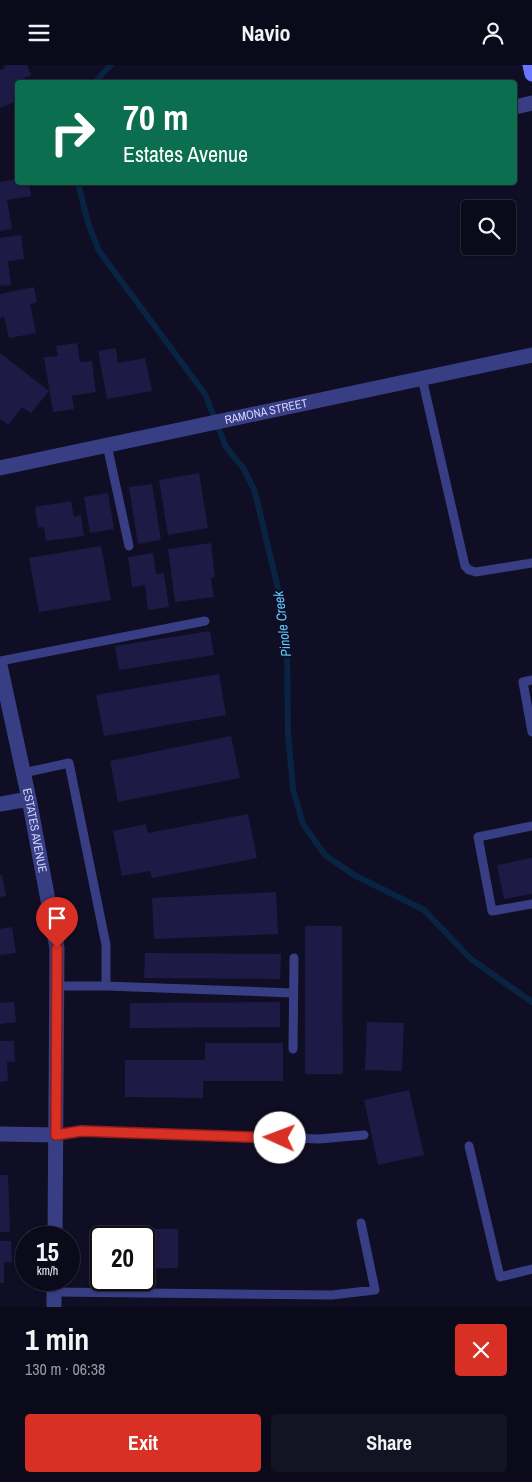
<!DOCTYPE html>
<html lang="en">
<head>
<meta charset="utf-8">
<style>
  :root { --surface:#0b0a1b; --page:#141324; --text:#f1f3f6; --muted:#9a9aa3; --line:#2b2b3a; --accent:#d93025 }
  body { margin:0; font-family:"Archivo Narrow",sans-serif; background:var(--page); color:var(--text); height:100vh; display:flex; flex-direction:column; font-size:19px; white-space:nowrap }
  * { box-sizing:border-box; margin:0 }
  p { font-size:16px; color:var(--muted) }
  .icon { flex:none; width:28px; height:28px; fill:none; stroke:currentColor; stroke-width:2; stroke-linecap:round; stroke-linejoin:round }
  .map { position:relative; height:1242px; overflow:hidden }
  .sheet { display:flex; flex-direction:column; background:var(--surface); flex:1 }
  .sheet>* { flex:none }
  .banner { position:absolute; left:15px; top:15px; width:502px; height:105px; border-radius:5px; box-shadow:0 1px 4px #0004,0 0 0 1px var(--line); background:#0b6e4f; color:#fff; overflow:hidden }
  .tools { position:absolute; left:461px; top:135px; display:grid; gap:10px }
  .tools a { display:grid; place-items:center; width:55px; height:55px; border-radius:5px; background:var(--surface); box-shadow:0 1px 4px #0004,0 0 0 1px var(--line); font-size:25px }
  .speed { position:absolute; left:15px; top:1161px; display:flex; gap:10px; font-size:25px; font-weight:700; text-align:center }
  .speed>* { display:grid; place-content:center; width:65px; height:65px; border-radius:50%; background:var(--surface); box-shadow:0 1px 4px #0004,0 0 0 1px var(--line); line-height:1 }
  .speed small { font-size:12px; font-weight:400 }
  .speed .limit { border:2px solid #111; border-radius:8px; background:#fff; color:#111 }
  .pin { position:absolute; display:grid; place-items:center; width:42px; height:42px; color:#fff; margin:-51px -21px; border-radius:50% 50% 50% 0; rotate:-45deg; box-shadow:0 0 5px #0007 }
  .pin .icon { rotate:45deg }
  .me { position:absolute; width:55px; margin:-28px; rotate:272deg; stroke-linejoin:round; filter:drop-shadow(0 0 4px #0008) }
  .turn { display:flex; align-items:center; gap:18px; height:105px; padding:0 25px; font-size:22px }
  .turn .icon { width:65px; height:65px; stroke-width:2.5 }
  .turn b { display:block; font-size:35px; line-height:42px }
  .round { display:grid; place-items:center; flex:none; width:52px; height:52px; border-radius:5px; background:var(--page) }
  .head { display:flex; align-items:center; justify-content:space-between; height:85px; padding:0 25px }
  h1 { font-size:30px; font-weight:800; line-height:38px }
  .cta { display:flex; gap:10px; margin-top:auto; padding:10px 25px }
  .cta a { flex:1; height:58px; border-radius:5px; background:var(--accent); color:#fff; font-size:20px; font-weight:800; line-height:58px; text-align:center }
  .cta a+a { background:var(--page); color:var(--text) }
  header { display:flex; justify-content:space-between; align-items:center; height:65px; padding:0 25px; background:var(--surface); font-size:22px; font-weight:800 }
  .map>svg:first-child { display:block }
</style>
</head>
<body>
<header><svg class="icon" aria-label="menu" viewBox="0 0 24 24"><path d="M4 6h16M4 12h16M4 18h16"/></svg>Navio<svg class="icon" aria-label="person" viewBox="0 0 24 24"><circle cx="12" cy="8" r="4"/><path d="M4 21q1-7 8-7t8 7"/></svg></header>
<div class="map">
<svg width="532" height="1242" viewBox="0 0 532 1242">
  <rect width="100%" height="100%" fill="#0f0e24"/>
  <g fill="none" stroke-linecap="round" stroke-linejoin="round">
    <path stroke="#092442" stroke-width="6" d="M94,18L111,0
      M78,118L88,158L99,186L205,329L226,382L244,404L255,427L279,528L287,582L288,669L293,724L303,759L325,790L354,810L424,845L471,894L532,937"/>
  </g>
  <path fill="#1d1a45" d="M4,0H27L31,10L16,17L18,36L0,43V5L5,3Z
    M18,114V118H29L31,131L7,135L12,164L0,166V117Z
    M21,170L24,194L8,196L11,220L0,221V173Z
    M34,222L37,237L30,239L36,268L9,273L4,252L0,253V229Z
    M77,278L80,297L92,296L96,327L72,331L74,344L53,347L44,292L58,291L56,281Z
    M116,283L118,298L145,293L152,326L107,334L98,286Z
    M0,288L49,326L31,348L22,342L8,360L0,354Z
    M199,408L208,463L168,470L159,415Z
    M152,419L161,475L138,479L129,422Z
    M108,428L114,464L90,468L84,432Z
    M71,436L74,452L81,450L84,471L46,476L44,462L38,463L35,442Z
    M211,478L215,512L211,513L214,532L175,537L168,484Z
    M101,481L111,535L39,547L29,493Z
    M153,488L156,509L164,508L169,542L148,545L145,520L132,522L128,492Z
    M210,566L214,590L119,605L115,581Z
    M219,609L226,650L104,671L96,630Z
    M231,671L240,713L118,737L110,696Z
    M248,749L257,793L152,813L150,806L122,811L113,766L146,759L148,768Z
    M532,793V829L504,834L497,800Z
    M0,810H2L6,831L0,832Z
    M276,827L278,869L154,874L152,833Z
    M305,861H342L343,1009H305Z
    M12,862L16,888L0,890V864Z
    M145,888L281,889L280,914L144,913Z
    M14,937L16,957L0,959V938Z
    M280,937V962L130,963V938Z
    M367,957L404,958L402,1006L365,1005Z
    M0,976H14L15,997H7L8,1016L0,1017Z
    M205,978H283V1016H203V1033L125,1032V995H205Z
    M409,1025L424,1090L378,1100L364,1035Z
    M0,1110H8L10,1167H0Z
    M111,1164H178V1203L144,1204V1172H111Z
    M0,1176H11L12,1197H4V1218H0Z"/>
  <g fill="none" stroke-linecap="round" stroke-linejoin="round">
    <path stroke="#383e84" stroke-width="9" d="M422,313L465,501L469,505L476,507L532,498
      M107,380L129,481
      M0,596L205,556
      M532,615L523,617L532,667
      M23,708L69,698L106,880V921H57
      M532,761L478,772L492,846L532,839
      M106,921L293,928
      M293,984L294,893
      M56,1070L81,1066L319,1074L364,1070
      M469,1081L500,1212L532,1204
      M54,1227L332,1230L375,1225L361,1158"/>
    <g stroke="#383e84" stroke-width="15">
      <path d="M515,42L532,38"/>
      <path id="s1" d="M0,403L532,290"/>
      <path id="s2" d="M0,600L29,734L57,883L55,1172"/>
      <path d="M0,739L29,734"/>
      <path d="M0,1069L56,1070"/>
      <path d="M54,1242V1215"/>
    </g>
    <path stroke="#6876ff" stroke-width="15" d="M530,0L532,9"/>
  </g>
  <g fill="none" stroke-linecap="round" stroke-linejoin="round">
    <g stroke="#8d1f18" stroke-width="12">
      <path id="route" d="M57,883L56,1070L81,1066L280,1073"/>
    </g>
    <use href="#route" stroke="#d93025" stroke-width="9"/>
  </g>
  <g text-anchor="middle" stroke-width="5" stroke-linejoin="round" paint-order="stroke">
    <g font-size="12" fill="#d1d1ff" stroke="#0f0e24">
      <text dy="4" stroke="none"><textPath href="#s1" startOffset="272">RAMONA STREET</textPath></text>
      <text dy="4" stroke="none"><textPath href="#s2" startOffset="169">ESTATES AVENUE</textPath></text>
    </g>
    <g font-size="14" font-style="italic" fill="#5fc8ff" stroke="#0f0e24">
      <text transform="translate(282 559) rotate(-97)" y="5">Pinole Creek</text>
    </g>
  </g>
</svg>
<div class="tools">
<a><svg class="icon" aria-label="search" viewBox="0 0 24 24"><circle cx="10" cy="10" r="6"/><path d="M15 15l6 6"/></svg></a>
</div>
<div class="speed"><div>15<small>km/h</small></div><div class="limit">20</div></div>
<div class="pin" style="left:57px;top:883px;background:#d93025"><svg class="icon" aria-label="arrive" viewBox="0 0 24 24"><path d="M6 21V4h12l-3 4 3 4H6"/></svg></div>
<svg class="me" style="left:280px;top:1073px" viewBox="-20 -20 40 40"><circle r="19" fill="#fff"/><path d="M0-13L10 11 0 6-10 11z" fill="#d93025"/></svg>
<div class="banner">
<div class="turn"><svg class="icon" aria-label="right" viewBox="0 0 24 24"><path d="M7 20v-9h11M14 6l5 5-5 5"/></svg><div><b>70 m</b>Estates Avenue</div></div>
</div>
</div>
<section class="sheet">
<div class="head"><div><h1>1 min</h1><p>130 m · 06:38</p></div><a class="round" style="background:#d93025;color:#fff"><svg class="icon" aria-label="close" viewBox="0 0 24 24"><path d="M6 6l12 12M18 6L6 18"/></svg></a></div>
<div class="cta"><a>Exit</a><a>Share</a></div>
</section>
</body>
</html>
